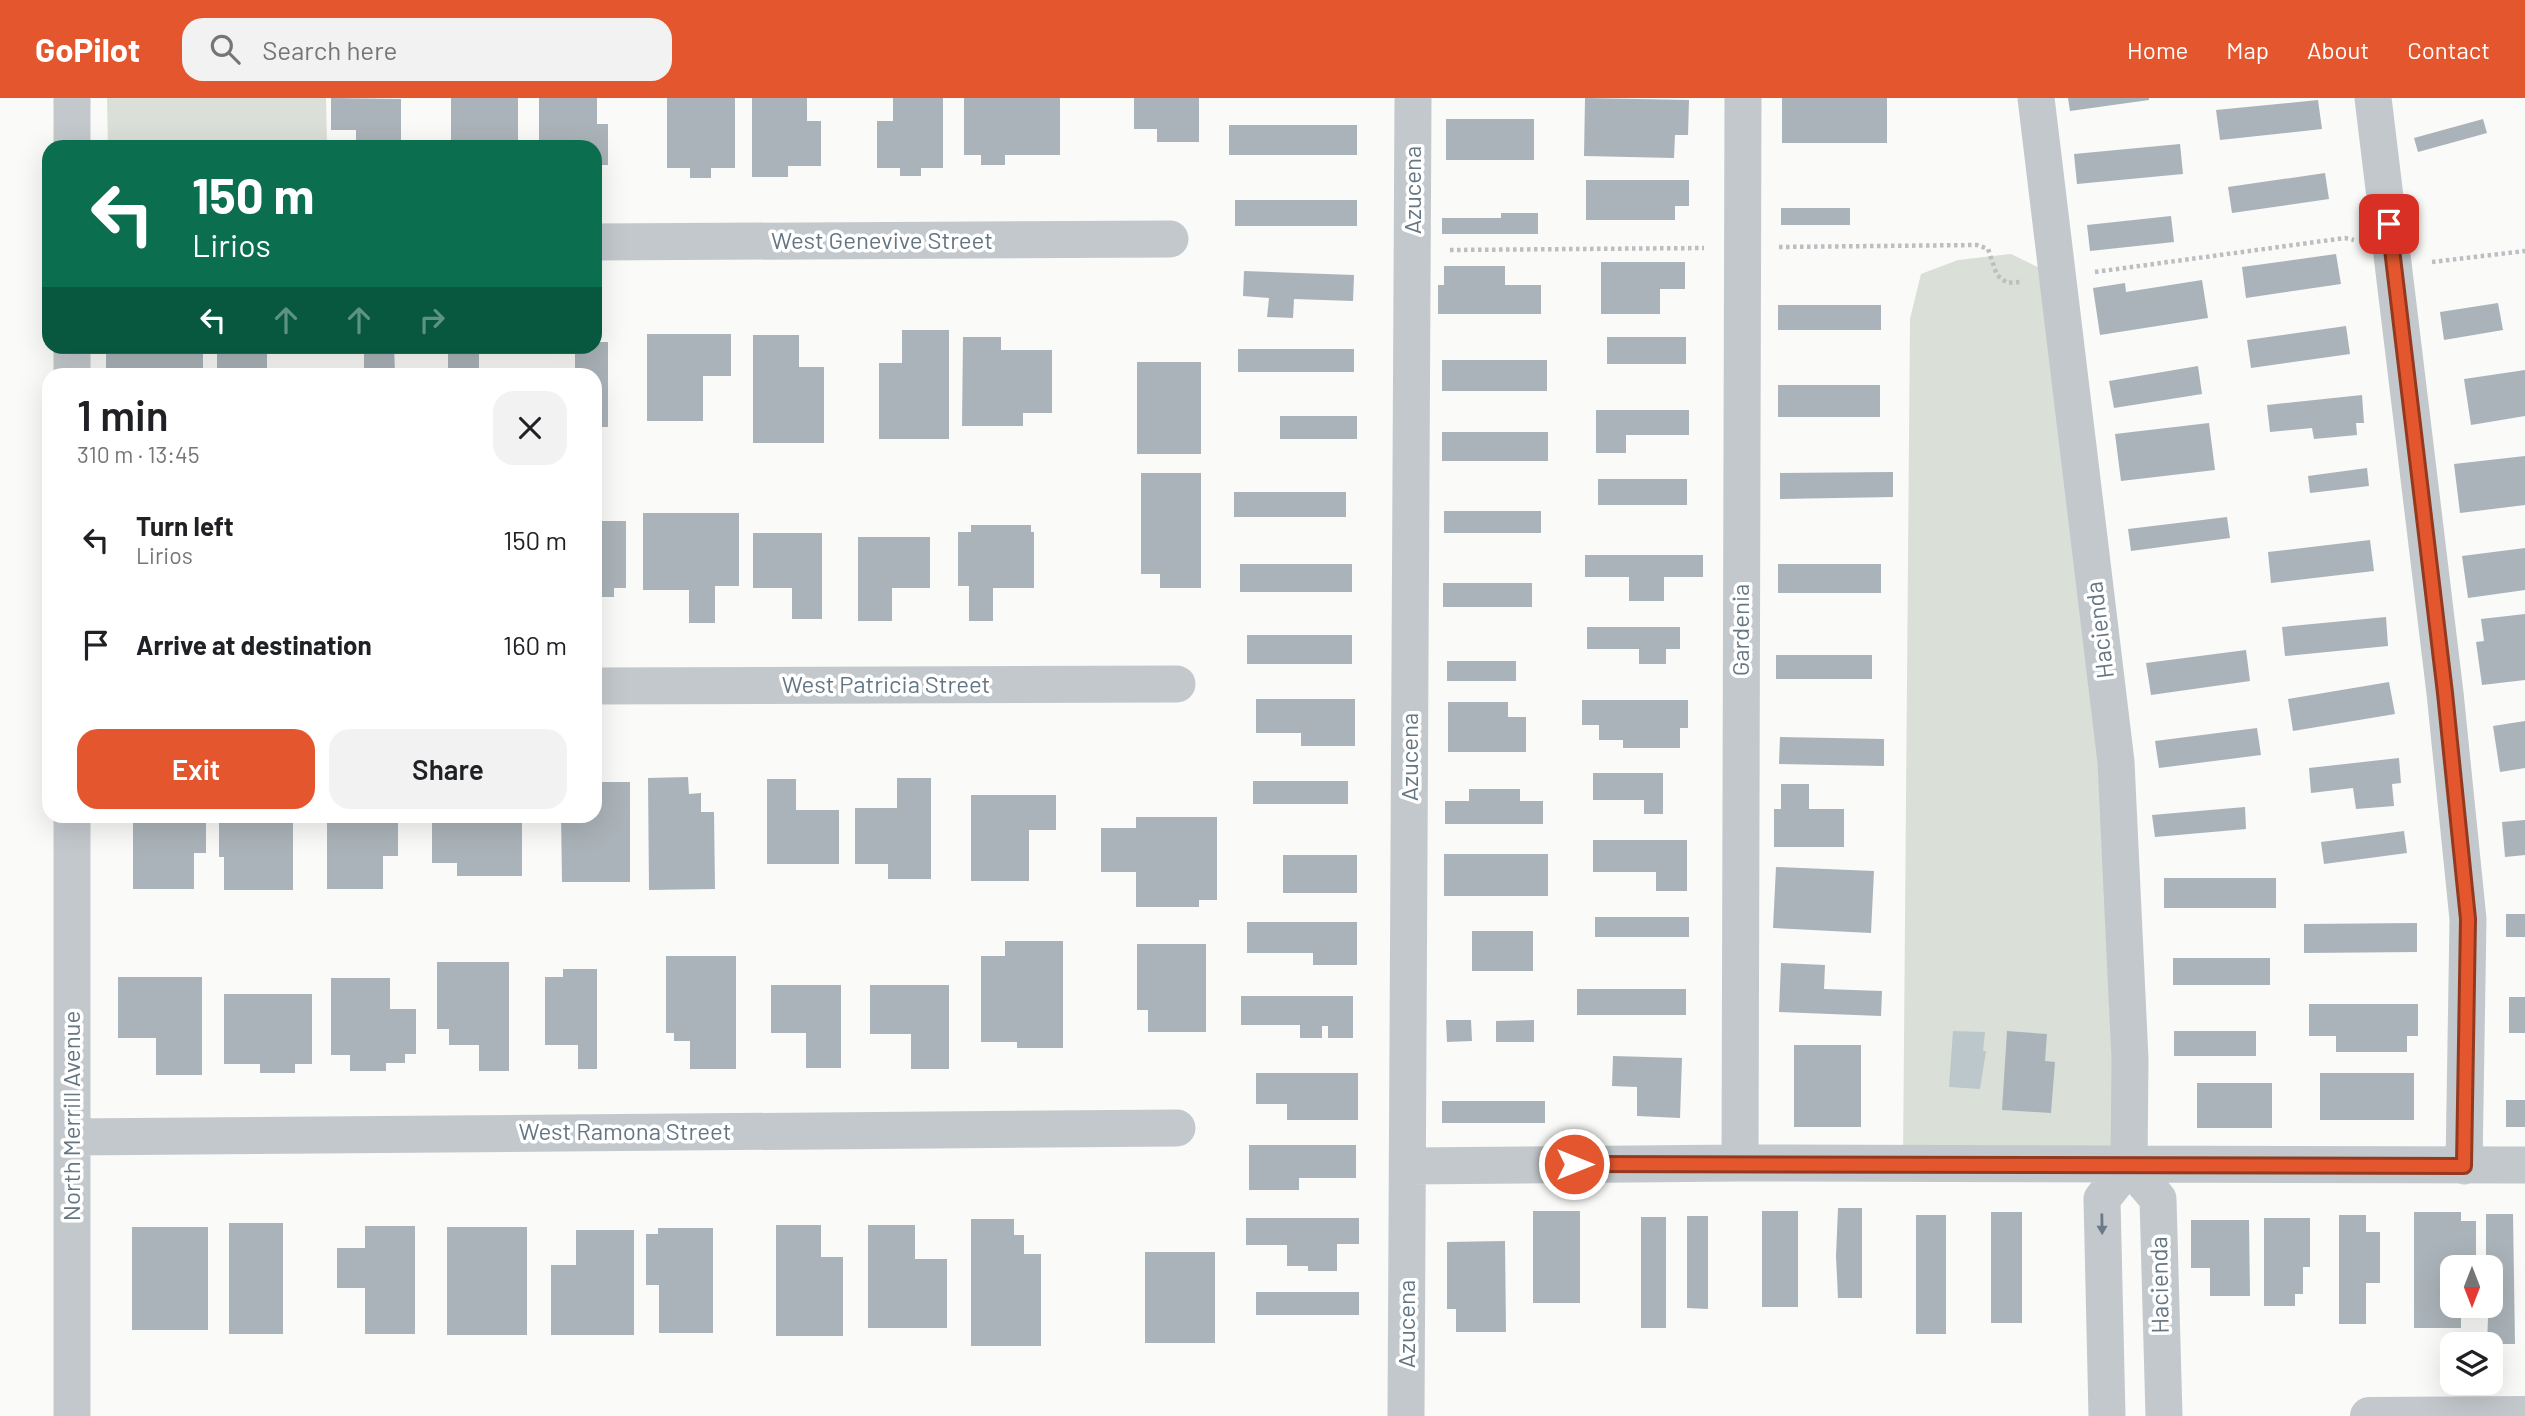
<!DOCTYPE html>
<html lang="en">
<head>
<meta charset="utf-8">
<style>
  :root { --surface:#fff; --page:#f2f2f2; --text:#202124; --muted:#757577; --accent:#e4572e }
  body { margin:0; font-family:Barlow,sans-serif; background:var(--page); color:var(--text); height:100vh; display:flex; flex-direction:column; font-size:26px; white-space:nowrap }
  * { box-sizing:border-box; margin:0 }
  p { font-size:23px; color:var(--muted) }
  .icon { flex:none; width:38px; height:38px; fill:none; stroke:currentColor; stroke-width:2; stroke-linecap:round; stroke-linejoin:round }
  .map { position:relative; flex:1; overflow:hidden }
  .side { position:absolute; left:42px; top:270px; width:560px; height:455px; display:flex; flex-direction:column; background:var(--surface); border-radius:21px; box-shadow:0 7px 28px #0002 }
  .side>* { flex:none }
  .guide { position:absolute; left:42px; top:42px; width:560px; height:214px; border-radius:21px; box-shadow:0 7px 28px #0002; background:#0b6e4f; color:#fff; overflow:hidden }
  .needle { width:46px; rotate:180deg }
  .tools { position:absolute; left:2440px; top:1157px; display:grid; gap:14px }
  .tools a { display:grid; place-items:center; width:63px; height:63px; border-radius:14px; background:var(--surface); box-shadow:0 7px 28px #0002; font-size:35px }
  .pin { position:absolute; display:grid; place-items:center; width:60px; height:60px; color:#fff; margin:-30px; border-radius:14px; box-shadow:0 4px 10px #0006 }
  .me { position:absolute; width:77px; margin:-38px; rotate:90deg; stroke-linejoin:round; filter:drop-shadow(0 0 5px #0008) }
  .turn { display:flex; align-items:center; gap:24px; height:147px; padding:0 35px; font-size:32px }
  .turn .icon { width:91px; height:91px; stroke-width:2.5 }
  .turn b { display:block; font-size:49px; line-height:60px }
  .lanes { display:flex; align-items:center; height:66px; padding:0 35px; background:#0003; justify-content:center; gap:35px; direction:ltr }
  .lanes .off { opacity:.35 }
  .round { display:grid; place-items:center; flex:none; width:74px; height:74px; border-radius:21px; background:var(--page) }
  .overview { display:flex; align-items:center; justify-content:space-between; height:119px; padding:0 35px }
  h1 { font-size:42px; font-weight:600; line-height:52px }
  .button { display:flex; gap:14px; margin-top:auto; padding:14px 35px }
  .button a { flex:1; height:80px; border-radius:21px; background:var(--accent); color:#fff; font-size:28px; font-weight:600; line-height:80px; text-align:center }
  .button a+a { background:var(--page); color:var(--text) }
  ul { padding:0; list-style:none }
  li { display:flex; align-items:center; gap:21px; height:105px; padding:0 35px }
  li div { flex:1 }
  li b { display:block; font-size:26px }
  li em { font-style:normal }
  header { display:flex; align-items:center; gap:42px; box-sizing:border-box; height:98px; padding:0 35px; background:var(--accent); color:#fff }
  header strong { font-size:33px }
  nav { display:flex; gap:38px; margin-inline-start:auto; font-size:24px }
  .search { width:490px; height:63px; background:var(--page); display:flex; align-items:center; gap:18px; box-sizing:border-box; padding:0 24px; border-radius:21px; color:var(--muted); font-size:26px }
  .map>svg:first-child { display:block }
</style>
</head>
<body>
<header>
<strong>GoPilot</strong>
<div class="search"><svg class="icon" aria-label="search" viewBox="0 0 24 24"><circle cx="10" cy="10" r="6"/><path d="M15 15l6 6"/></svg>Search here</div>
<nav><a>Home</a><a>Map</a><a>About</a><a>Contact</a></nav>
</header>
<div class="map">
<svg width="2525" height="1318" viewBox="0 0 2525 1318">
  <rect width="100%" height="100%" fill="#fafaf8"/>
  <path fill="#dadfd7" d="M107,0H326L327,49H108Z
    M2011,156L2058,179L2116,664L2129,1067L1903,1065L1910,221L1921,176L1958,162Z"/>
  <path fill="#bbc7cb" d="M1953,933L1985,934L1983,953H1986L1980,991L1949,989Z"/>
  <path fill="#aab3b9" d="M331,0L401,1V49H356V32H331Z
    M451,0H518V49H451Z
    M539,0H597V26H608V67H595V49H539Z
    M667,0H735V70H711V80H690V70H667Z
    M752,0H807V23H821V68H788V79H752Z
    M893,0H943V70H921V78H900V70H877V23H893Z
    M964,0H1060V57H1005V67H981V57H964Z
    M1134,0H1199V44H1157V31H1134Z
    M1585,0L1689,2L1688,37H1675L1674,60L1584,58Z
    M1782,0H1887V45H1782Z
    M2068,0H2149V2L2070,13Z
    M2318,2L2322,31L2220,42L2216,12Z
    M1446,21H1534V62H1446Z
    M2483,21L2487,35L2418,54L2414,40Z
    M1229,27H1357V57H1229Z
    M2180,46L2183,76L2077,86L2074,56Z
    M2325,75L2329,101L2232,115L2228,89Z
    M1586,82H1689V108H1675V122H1586Z
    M1235,102H1357V128H1235Z
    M1781,110H1850V127H1781Z
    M1501,115H1538V136H1442V120H1501Z
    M2171,118L2174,144L2090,153L2087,127Z
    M2336,156L2341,186L2246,200L2242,169Z
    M1601,164H1685V191H1660V216H1601Z
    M1444,168H1505V187H1541V216H1438V187H1444Z
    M1244,173L1354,177L1353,203L1294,201L1293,220L1267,219L1269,200L1243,198Z
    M2202,182L2208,220L2100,237L2093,190L2125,185L2126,194Z
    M2498,205L2503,232L2444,242L2440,214Z
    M1778,207H1881V232H1778Z
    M2346,228L2350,256L2251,270L2247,242Z
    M902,232H949V341H879V265H902Z
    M647,236H731V278H703V323H647Z
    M753,237H799V269H824V345H753Z
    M963,239H1001V252H1052V315H1023V328H962Z
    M1607,239H1686V266H1607Z
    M595,244H608V329H595V276H575V248H595Z
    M106,248H203V276H106Z
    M217,248H267V273H305V276H217Z
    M364,248H394L395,276H340L364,274Z
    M448,248H479V276H448Z
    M1238,251H1354V274H1238Z
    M1442,262H1547V293H1442Z
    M1137,264H1201V356H1137Z
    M2198,268L2202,296L2114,310L2109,283Z
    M2525,272V318L2471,327L2464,281Z
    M1778,287H1880V319H1778Z
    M2362,297L2364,325H2356L2357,337L2314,341L2312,330L2270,334L2267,307Z
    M1596,312H1689V337H1626V355H1596Z
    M1280,318H1357V341H1280Z
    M2209,325L2215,372L2121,383L2115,336Z
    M1442,334H1548V363H1442Z
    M2525,358V407L2460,415L2454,366Z
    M2367,370L2369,388L2310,395L2308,378Z
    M1893,374V399L1780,401V375Z
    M1141,375H1201V490H1160V476H1141Z
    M1598,381H1687V407H1598Z
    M1234,394H1346V419H1234Z
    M1444,413H1541V435H1444Z
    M643,415H739V488H715V525H689V492H643Z
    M2227,419L2230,440L2131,453L2128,431Z
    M595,423H626V490H614V499H596Z
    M971,427H1031V434H1034V490H993V523H969V488H958V434H971Z
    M753,435H822V521H792V490H753Z
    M858,439H930V490H892V523H858Z
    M2370,442L2374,473L2271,485L2268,454Z
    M2525,450V492L2468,500L2462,458Z
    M1585,457H1703V479H1664V503H1629V479H1585Z
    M1240,466H1352V494H1240Z
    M1778,466H1881V495H1778Z
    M1443,485H1532V509H1443Z
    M2525,516V582L2482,587L2476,544L2484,543L2481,521Z
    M2386,519L2388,548L2285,558L2282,529Z
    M1587,529H1680V551H1666V566H1639V551H1587Z
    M1247,537H1352V566H1247Z
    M2246,552L2250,583L2151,597L2146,565Z
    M1776,557H1872V581H1776Z
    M1447,563H1516V583H1447Z
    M2389,584L2395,616L2293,633L2288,601Z
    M1256,601H1355V648H1301V635H1256Z
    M1582,602H1688V630H1680V650H1623V642H1599V627H1582Z
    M1448,604H1508V619H1526V654H1448Z
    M2525,623V670L2500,674L2493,628Z
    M2257,630L2261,657L2159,670L2155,643Z
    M1780,639L1884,641V668L1779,666Z
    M2399,660L2401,685L2392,686L2394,708L2356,711L2353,690L2311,695L2309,670Z
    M1593,675H1663V716H1644V702H1593Z
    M688,679L689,696L701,695V714H714L715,791L649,792L648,680Z
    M897,680H931V781H888V766H855V710H897Z
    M767,681H796V712H839V766H767Z
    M1253,683H1348V706H1253Z
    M595,684H630V784H562L561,718H595Z
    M1781,686H1809V711H1844V749H1774V711H1781Z
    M1469,691H1520V703H1543V726H1445V703H1469Z
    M971,697H1056V732H1029V783H971Z
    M2245,709L2246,731L2155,739L2152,717Z
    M133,718H206V755H194V791H133Z
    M219,718H293V792H224V759H219Z
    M327,718H398V758H383V791H327Z
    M432,718H522V778H457V765H432Z
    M1136,719H1217V802H1199V809H1136V774H1101V730H1136Z
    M2525,722V757L2505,759L2502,724Z
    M2404,733L2407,755L2324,766L2321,744Z
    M1593,742H1687V793H1656V774H1593Z
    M1444,756H1548V798H1444Z
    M1283,757H1357V795H1283Z
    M1776,769L1874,773L1871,835L1773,830Z
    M2164,780H2276V810H2164Z
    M2506,816H2525V839H2506Z
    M1595,819H1689V839H1595Z
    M1247,824H1357V867H1313V855H1247Z
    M2417,825V854L2304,855V826Z
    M1472,833H1533V873H1472Z
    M1005,843H1063V950H1017V944H981V858H1005Z
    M1137,846H1206V934H1148V912H1137Z
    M666,858H736V971H690V943H674V935H666Z
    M2173,860H2270V887H2173Z
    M437,864H509V973H479V947H449V931H437Z
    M1781,865L1825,867L1824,891L1882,893L1881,918L1779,914Z
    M563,871H597V971H578V947H545V879H563Z
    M118,879H202V977H156V940H118Z
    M331,880H390V911H416V956H405V965H386V973H350V957H331Z
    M771,887H841V970H806V935H771Z
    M870,887H949V971H911V936H870Z
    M1577,891H1686V917H1577Z
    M224,896H312V966H295V975H260V966H224Z
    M1241,898H1353V940H1328V928H1322V940H1300V927H1241Z
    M2509,899H2525V935H2509Z
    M2309,906H2418V938H2407V954H2336V938H2309Z
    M1446,922H1471L1472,943L1447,944Z
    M1534,922V944H1496V923Z
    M2007,933L2047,936L2045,963L2055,964L2051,1015L2002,1012Z
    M2174,933H2256V958H2174Z
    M1794,947H1861V1029H1794Z
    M1613,958L1682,960L1680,1020L1637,1018V989L1612,988Z
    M1256,975H1358V1022H1287V1006H1256Z
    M2320,975H2414V1022H2320Z
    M2197,985H2272V1030H2197Z
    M2506,1002H2525V1029H2506Z
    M1442,1003H1545V1025H1442Z
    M1249,1047H1356V1080H1299V1092H1249Z
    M1838,1110H1862V1200H1838L1836,1158Z
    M1533,1113H1580V1205H1533Z
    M1762,1113H1798V1209H1762Z
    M1991,1114H2022V1225H1991Z
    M2414,1114H2461V1123H2476V1169H2452V1208H2461V1230H2414Z
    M2486,1116H2513L2515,1246H2487L2490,1169H2486Z
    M1916,1117H1946V1236H1916Z
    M2339,1117H2366V1134H2380V1185H2366V1226H2339Z
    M1687,1118H1708V1211L1687,1210Z
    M1641,1119H1666V1230H1641Z
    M1246,1120H1359V1146H1337V1173H1308V1168H1287V1147H1246Z
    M2264,1120H2310V1169H2303V1196H2295V1208H2264Z
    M971,1121H1014V1137H1024V1156H1041V1248H971Z
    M2191,1122H2249L2250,1198H2210V1170H2191Z
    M229,1125H283V1236H229Z
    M776,1127H821V1159H843V1238H776Z
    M868,1127H915V1161H947V1230H868Z
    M365,1128H415V1236H365V1190H337V1150H365Z
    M132,1129H208V1232H132Z
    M447,1129H527V1237H447Z
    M658,1130H713V1235H659V1187H646V1136H658Z
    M576,1132H634V1237H551V1167H576Z
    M1505,1143L1506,1234H1456V1211H1447V1144Z
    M1145,1154H1215V1245H1145Z
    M1256,1194H1359V1217H1256Z"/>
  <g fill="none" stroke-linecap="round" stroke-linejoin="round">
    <path stroke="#bbbfc2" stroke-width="4.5" stroke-dasharray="3.5 3.5" stroke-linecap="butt" d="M1779,149L1977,147L1988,151L1997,177L2007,185L2021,184
      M1450,152L1704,150
      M2432,164L2525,153
      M2095,174L2345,140L2354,142"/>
    <path stroke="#c3c8cc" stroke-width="37" d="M72,0V49
      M2036,0L2116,664L2130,961L2129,1067L2102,1101L2107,1318
      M2373,0L2445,595L2468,821L2464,1068
      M595,144L1170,141
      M72,248V276
      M595,588L1177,586
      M72,1039L1177,1030
      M1740,1065L1743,0
      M2129,1067L2158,1101L2164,1318
      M1408,1068L1740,1065L2525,1067
      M72,1318V718
      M1406,1318L1413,0"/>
    <path stroke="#c3c8cc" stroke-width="38" d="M2369,1318L2525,1317"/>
  </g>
  <defs><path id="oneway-solid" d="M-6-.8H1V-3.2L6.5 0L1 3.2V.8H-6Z" transform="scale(1.75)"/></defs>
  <use fill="#6a7a87" href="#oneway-solid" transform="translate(2102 1126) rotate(89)"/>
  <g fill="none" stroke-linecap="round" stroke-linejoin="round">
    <g stroke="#94391e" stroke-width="18">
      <path id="route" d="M1574,1066L2464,1068L2468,821L2445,595L2389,126"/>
    </g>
    <use href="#route" stroke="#e4572e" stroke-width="12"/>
  </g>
  <g text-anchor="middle" stroke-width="7" stroke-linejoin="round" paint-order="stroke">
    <g font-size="24" fill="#657683" stroke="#fff">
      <text transform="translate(1413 92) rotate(-90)" y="8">Azucena</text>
      <text x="882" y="151">West Genevive Street</text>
      <text transform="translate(1741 532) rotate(-90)" y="8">Gardenia</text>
      <text transform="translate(2100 532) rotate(-97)" y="8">Hacienda</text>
      <text x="886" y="595">West Patricia Street</text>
      <text transform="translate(1410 659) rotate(-90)" y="8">Azucena</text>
      <text transform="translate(72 1018) rotate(-90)" y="8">North Merrill Avenue</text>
      <text x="625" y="1042">West Ramona Street</text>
      <text transform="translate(2160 1187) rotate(-91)" y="8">Hacienda</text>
      <text transform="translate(1407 1226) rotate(-90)" y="8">Azucena</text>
    </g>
  </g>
</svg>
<div class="tools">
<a><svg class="needle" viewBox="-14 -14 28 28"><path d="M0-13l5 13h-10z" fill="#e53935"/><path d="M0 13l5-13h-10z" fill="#757577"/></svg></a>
<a><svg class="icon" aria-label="layers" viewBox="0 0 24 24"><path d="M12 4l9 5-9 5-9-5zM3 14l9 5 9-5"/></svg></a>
</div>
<div class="pin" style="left:2389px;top:126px;background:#d93025"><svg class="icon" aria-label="arrive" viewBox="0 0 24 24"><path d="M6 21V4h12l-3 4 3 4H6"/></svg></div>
<svg class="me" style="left:1574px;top:1066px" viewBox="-20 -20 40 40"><circle r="17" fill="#e4572e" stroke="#fff" stroke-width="3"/><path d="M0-11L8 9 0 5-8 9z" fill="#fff"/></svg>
<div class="guide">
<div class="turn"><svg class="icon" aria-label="left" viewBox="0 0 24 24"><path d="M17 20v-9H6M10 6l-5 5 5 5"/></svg><div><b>150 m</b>Lirios</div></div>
<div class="lanes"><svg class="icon" aria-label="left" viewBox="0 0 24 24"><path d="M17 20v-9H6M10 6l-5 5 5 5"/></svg><svg class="icon off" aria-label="ahead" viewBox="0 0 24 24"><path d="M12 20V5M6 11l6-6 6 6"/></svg><svg class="icon off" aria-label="ahead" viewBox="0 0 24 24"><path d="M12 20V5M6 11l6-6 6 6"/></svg><svg class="icon off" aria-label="right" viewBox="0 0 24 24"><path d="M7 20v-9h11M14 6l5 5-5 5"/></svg></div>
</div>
<section class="side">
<div class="overview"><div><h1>1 min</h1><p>310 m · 13:45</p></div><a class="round"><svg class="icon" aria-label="close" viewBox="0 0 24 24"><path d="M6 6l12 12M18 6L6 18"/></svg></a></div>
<ul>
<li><svg class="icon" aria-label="left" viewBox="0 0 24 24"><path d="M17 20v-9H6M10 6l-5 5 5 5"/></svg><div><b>Turn left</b><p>Lirios</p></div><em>150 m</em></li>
<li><svg class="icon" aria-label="arrive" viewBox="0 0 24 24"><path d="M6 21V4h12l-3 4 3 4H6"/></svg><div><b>Arrive at destination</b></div><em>160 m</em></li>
</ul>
<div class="button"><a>Exit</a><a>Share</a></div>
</section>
</div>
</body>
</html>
